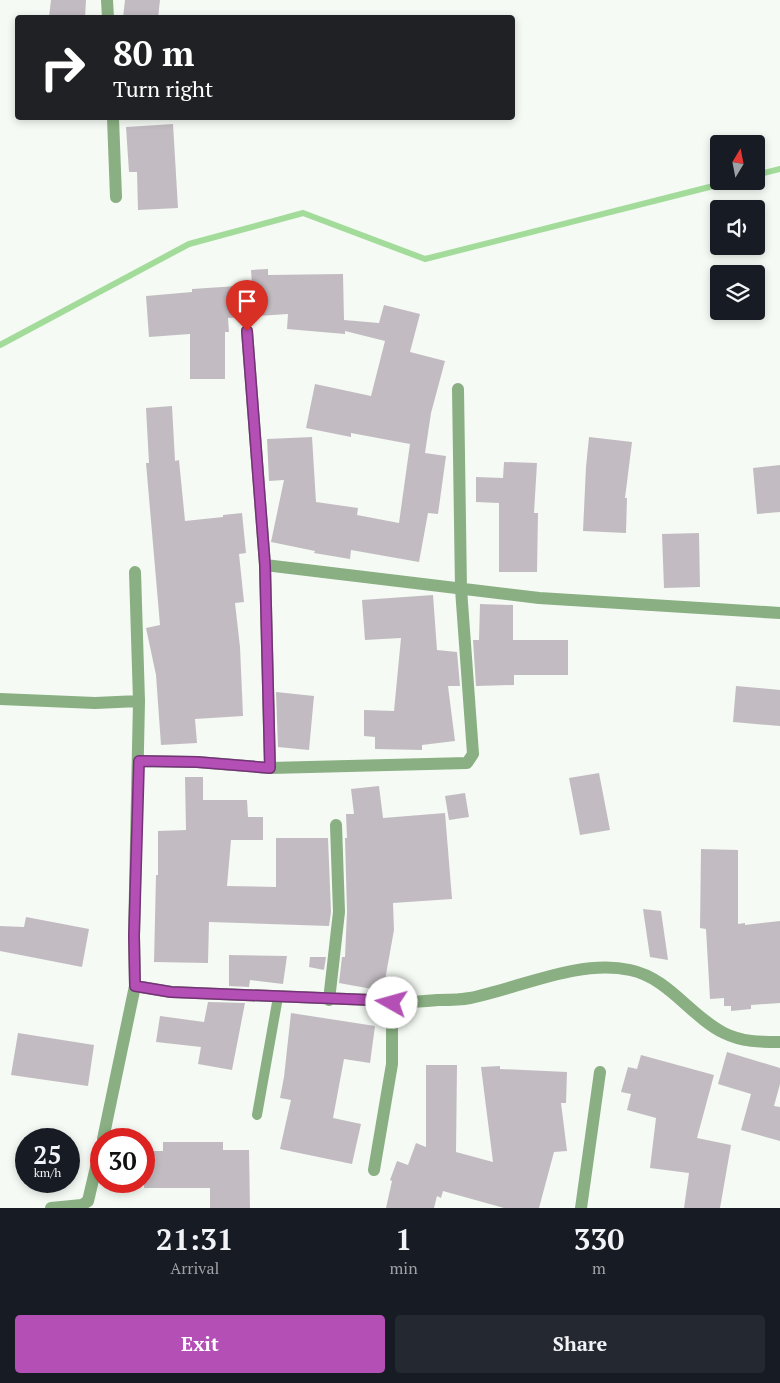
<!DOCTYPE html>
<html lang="en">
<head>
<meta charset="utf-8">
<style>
  :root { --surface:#171b24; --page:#242831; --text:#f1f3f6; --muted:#9ea1a6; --accent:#b34fb5 }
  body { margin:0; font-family:"PT Serif",serif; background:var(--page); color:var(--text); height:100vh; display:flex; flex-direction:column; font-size:19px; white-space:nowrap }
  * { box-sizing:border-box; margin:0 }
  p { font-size:16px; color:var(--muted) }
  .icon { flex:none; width:28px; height:28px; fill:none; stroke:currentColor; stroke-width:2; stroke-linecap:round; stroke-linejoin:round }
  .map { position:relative; height:1208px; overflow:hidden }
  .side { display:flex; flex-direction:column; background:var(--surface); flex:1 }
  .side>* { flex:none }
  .hud { position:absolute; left:15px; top:15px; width:500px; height:105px; border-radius:5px; box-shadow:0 2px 8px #0003; background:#202124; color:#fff; overflow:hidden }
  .needle { width:32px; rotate:10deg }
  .fabs { position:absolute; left:710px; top:135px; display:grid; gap:10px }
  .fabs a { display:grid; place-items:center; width:55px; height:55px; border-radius:5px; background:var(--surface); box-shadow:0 2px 8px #0003; font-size:25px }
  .speed { position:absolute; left:15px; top:1128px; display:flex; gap:10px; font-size:25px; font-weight:700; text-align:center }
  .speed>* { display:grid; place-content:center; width:65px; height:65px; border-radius:50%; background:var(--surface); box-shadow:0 2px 8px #0003; line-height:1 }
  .speed small { font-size:12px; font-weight:400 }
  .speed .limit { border:8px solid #d22; background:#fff; color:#111 }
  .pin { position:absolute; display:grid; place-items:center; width:42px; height:42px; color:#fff; margin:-51px -21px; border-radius:50% 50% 50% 0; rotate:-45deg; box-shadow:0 0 5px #0007 }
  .pin .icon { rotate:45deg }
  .me { position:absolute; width:55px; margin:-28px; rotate:277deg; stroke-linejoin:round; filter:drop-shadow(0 0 4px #0008) }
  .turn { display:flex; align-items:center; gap:18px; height:105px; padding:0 15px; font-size:22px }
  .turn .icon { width:65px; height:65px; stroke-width:2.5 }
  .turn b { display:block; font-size:35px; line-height:42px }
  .eta { display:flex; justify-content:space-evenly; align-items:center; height:85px; text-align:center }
  .eta b { font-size:30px; font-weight:700; line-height:35px }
  .action { display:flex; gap:10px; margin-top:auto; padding:10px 15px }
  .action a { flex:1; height:58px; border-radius:5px; background:var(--accent); color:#fff; font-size:20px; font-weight:700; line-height:58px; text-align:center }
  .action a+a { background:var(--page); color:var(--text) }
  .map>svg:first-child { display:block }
</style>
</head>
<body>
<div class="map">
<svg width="780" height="1208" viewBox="0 0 780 1208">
  <rect width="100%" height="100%" fill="#f5faf4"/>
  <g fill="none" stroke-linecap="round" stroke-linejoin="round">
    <path stroke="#a3dc9a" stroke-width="6" d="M756,175L780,169
      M0,345L189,244L303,213L425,259L733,181"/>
  </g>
  <path fill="#c2bcc2" d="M51,0H86L85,18L49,17Z
    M125,0H160L158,18H123Z
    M173,124L178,208L138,210L137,172H129L126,127Z
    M268,269V275L343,274L344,320L379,323L384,305L420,314L410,352L445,361L431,413L425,453L446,456L438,514L428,513L419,562L351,550L350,559L314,553L315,551L271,542L284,480L269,481L267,439L312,437L316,502L358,508L357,515L399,523L410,444L351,433V437L306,428L315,384L371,396L385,341L345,331V334L287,329L288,314L228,318L229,332H225V379H190V334L149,337L146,296L192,292V289L252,285L251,270Z
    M172,406L175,461L179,460L185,521L223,517V515L242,513L246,553L239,554L244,602L235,603L240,647L243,716L195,719L197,743L161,745L156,675L146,628L160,625L146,463H149L146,408Z
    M589,437L632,442L625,498H627L626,533L583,531L586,467Z
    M504,462L537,463L534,513H538L537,572H499V503L476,502V477L503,478Z
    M780,465V512L757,514L753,468Z
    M699,533L700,587L664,588L662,534Z
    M433,595L437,650L457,652L460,686H448L455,741L422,745V750L375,749V737L364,736V710L394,711L401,638L365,640L362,600Z
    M480,604L513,605V640H568V675H514V685L476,686L473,640H479Z
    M736,686L780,690V726L733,722Z
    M276,692L314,696L309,750L278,747Z
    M599,773L610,830L580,835L569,778Z
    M185,777H203V800H247L248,817H263V840H231L227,886L276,887V838H328L331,912L329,926L209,922L208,963L154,962L156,875H158V831L186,830Z
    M379,786L383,818L445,813L452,899L393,903L394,930L383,991L339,983L342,957H345L347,912L345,838H347L346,814H354L351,789Z
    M465,793L469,817L449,820L445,796Z
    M701,849L738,850V924L745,923V925L780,921V1003L751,1005V1009L731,1011V1006H724V998L710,999L706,929L700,928Z
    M643,909L661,911L668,960L650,957Z
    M26,917L89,929L82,967L0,951V926L24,927Z
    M229,955L287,956L283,984L250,980L249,987L229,986Z
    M310,957H326L324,970L309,967Z
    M208,1002L245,1003L232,1070L198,1064L201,1047L156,1042L160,1016L204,1022Z
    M291,1013L375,1026L370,1063L344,1059L333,1118L361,1124L352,1164L280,1149L291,1100L280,1098L284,1077Z
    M18,1033L94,1045L88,1086L11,1075Z
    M727,1052L780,1068V1084L774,1106L780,1107V1141L741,1130L751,1094L718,1084Z
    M641,1055L714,1075L697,1138L731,1145L720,1208H684L689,1173L650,1168L656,1118L627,1110L631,1094L621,1092L628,1067L637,1069Z
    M426,1065H457L456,1152L493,1162L481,1067L500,1066V1069L567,1072L566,1103H561L567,1151L554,1152L539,1208H504L443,1191L441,1198L437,1196L434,1208H386L392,1181L390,1180L397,1161L408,1165L416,1143L426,1147Z
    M163,1142H223V1150H249L250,1208H210V1188H144V1151H163Z"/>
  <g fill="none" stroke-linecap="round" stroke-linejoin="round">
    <path stroke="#89af82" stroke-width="10" d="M257,1115L278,997"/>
    <path stroke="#89af82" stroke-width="12" d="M107,0L108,18
      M113,118L116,197
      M247,331L265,565L270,768
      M265,565L539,598L780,613
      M135,572L139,701L134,936L135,986L171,992L371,1000C394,1004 416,1002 439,1000C449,1000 460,1000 470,998C520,988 578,959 630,970C669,978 690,1016 724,1033C742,1042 760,1042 780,1042
      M0,699L95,703L139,701
      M139,761L197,762L270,768L467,763L473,754L461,589L458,389
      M329,1000L339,912L336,825
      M103,1139L135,986
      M374,1170L392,1064V1003
      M51,1208L82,1205L88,1201L101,1146
      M581,1208L600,1072"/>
  </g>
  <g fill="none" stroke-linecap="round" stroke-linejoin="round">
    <g stroke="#743376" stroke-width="12">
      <path id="route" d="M247,331L265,565L270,768L197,762L139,761L134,936L135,986L171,992L371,1000L392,1003"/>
    </g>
    <use href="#route" stroke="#b34fb5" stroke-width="9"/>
  </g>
</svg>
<div class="fabs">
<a><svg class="needle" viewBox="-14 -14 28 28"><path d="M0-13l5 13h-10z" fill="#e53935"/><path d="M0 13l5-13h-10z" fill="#9ea1a6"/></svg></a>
<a><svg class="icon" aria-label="sound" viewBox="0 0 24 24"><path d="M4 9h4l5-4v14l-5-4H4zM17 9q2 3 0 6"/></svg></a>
<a><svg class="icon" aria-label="layers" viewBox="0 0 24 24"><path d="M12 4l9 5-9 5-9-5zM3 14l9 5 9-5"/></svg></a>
</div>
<div class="speed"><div>25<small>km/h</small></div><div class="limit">30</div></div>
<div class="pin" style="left:247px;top:331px;background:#d93025"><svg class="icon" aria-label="arrive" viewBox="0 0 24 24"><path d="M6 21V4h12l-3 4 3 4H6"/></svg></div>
<svg class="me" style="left:392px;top:1003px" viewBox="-20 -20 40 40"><circle r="19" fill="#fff"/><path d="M0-13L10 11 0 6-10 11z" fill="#b34fb5"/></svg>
<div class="hud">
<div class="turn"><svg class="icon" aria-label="right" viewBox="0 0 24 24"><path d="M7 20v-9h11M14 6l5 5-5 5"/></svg><div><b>80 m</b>Turn right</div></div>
</div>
</div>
<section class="side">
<div class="eta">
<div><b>21:31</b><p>Arrival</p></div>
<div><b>1</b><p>min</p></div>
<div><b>330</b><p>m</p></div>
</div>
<div class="action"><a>Exit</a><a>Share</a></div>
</section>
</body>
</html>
